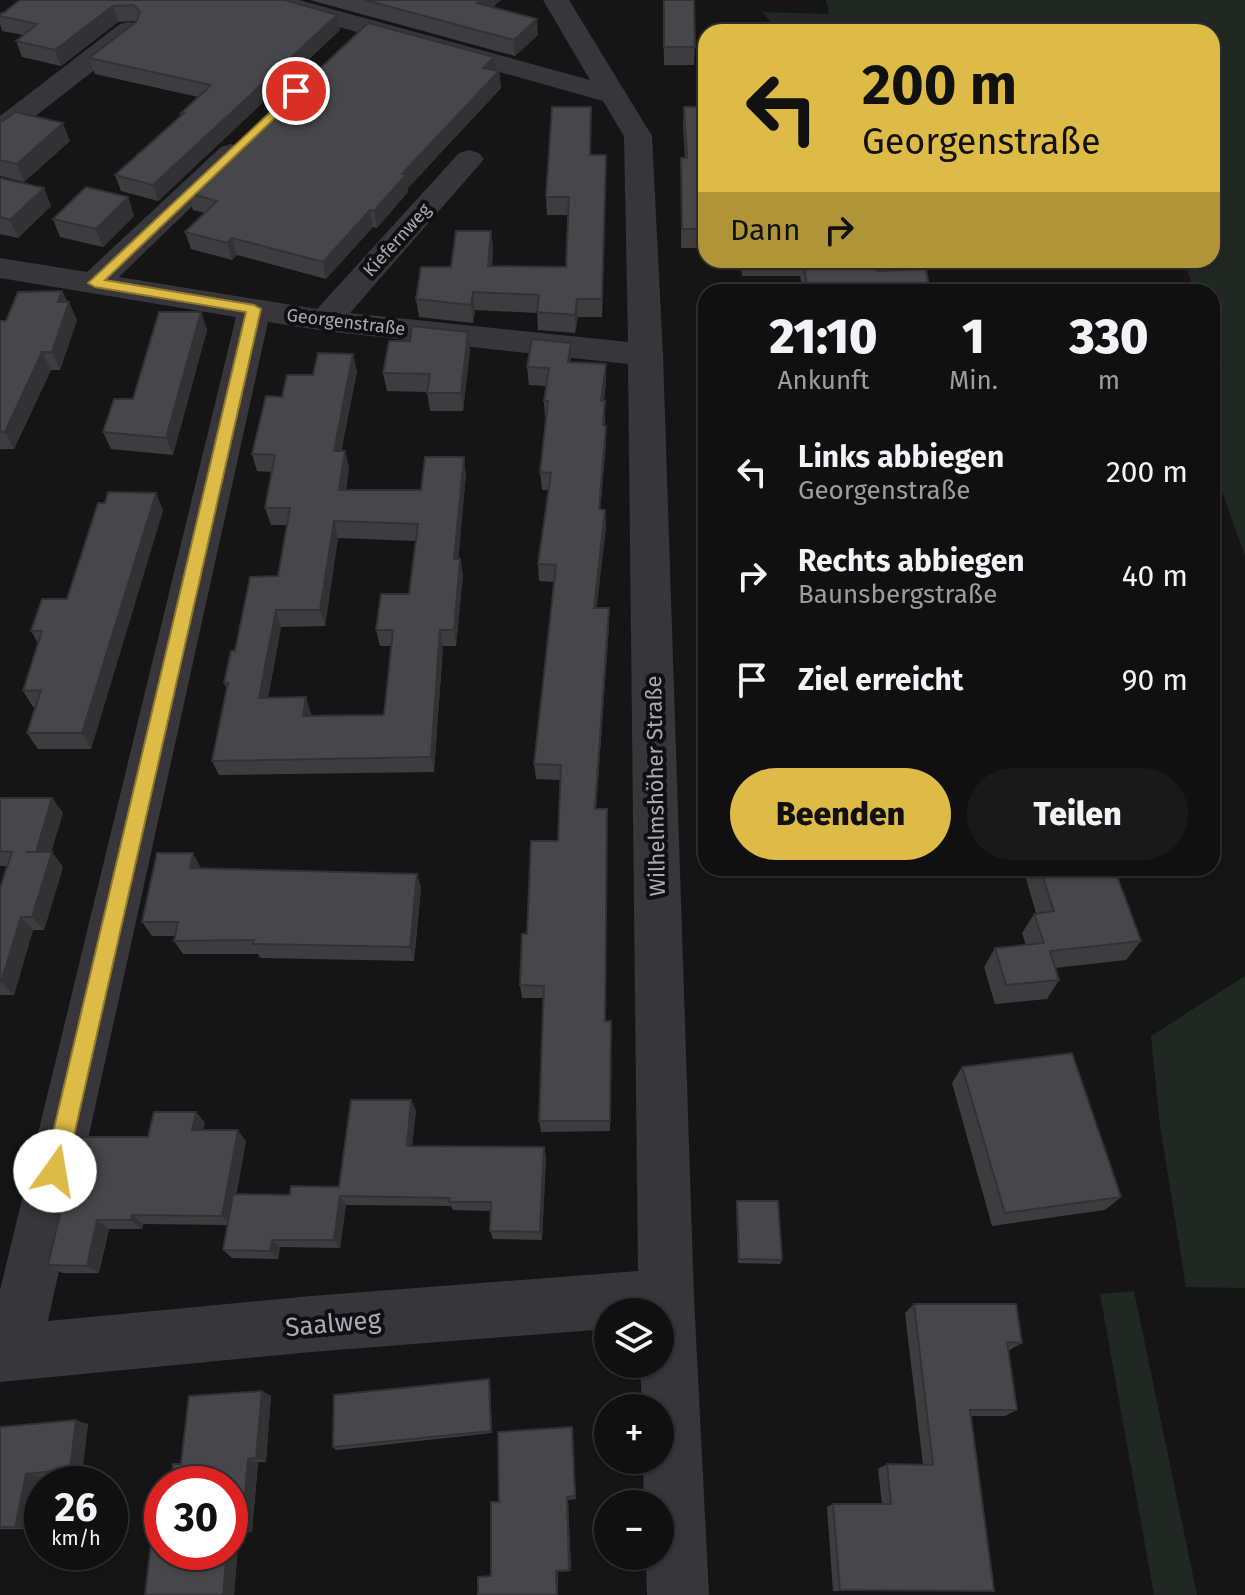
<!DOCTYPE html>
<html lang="de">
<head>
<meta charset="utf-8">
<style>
  :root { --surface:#101010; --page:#191919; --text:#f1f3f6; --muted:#9c9d9f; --line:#303030; --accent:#ddbb46 }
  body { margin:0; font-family:"Fira Sans",sans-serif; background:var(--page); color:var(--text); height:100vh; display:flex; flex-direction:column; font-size:30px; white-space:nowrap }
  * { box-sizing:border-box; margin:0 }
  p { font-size:26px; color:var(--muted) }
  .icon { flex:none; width:44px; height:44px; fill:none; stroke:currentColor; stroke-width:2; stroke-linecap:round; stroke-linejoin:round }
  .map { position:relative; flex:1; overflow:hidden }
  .details { position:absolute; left:698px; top:284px; width:522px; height:592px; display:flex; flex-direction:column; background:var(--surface); border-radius:24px; box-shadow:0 2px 6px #0004,0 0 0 2px var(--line) }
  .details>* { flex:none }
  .guide { position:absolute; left:698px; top:24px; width:522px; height:244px; border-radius:24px; box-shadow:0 2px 6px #0004,0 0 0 2px var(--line); background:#ddbb46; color:#111; overflow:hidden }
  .buttons { position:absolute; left:594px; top:1298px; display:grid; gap:16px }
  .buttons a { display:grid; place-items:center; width:80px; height:80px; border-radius:50%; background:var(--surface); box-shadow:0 2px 6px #0004,0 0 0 2px var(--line); font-size:40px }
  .speed { position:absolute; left:24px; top:1466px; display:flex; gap:16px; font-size:40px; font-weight:700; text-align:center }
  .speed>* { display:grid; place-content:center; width:104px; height:104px; border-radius:50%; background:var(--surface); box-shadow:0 2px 6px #0004,0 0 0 2px var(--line); line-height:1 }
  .speed small { font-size:20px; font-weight:400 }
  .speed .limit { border:12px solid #d22; background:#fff; color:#111 }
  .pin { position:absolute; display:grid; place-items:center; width:68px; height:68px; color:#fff; margin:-34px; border:4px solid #fff; border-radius:50%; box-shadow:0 2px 8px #0007 }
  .me { position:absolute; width:88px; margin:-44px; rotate:13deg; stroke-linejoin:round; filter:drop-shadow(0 0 6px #0008) }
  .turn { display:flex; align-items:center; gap:28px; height:168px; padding:0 32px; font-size:36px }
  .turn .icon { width:104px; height:104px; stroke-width:2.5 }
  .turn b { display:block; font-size:56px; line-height:68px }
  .then { display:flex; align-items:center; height:76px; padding:0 32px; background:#0003; gap:16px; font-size:30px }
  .eta { display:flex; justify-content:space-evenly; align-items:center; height:136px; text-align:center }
  .eta b { font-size:48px; font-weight:800; line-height:56px }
  .button { display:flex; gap:16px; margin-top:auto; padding:16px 32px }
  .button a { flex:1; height:92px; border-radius:48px; background:var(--accent); color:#111; font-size:32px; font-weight:800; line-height:92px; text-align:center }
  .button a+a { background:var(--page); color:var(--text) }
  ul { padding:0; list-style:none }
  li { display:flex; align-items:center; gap:24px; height:104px; padding:0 32px }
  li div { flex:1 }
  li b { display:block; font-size:30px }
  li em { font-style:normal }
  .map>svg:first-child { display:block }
</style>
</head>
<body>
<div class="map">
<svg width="1245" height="1595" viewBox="0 0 1245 1595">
  <rect width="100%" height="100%" fill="#151516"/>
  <path fill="#212823" d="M826,0H1245V556C1225,498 1190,422 1223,364L1212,334V292H1195L1183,260H1212V32H781L762,12L829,14Z
    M1245,976V1288L1186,1287L1160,1125L1151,1036Z
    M1134,1291L1197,1595H1154L1100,1294Z"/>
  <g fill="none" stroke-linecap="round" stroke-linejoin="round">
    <path fill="#36363b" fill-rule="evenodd" d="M257,0H299L590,80L543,0H569L652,136L663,355L694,1297L709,1595H647L646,1556H660V1504H644L643,1460H660V1408H642L640,1364H660V1312H608V1329L311,1352L0,1382V1290L236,317L0,278V258L87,272L221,147L231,144L241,147L246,153L241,159L119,277L317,309L459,153L469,150L479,153L484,159L479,165L350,313L628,342L624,136L603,101L261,5ZM268,322L325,331L628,364L638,1271L311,1296L48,1321Z
      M129,22L138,24L142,30L138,36L10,136L0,139V116L120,24Z"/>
  </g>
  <path fill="#3d3d40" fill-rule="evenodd" d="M20,0H285L340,30L158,201L121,191L115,175L181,115V113L198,97L95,74L89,58L136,21L118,22L61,66L22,57L16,41L23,35L2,31L0,24V14L5,12Z
    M310,0H501L493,7L538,35L515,56Z
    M663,0L695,47L694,65H664Z
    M698,56H706V248H681V158H685L683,126L684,107H697Z
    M499,71L501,88L408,188V192L377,228L373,227L326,279L237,255L232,260L191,249L185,232L205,213L193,210L188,193Z
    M591,107V155H606L602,317H578L575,333L538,330L537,313L475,310L473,323L419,317L416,299L491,231L493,249L492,266L566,267L568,215H547L546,197Z
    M0,122L70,141L24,182L0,176Z
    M0,178L51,206L18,238L0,234Z
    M128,197L134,216L103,247L60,237L53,219Z
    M741,260H876L877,271L930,292H803L800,276H742Z
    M62,291L77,320L60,370H51L14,449H0V321H6Z
    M201,312L207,330L173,455L111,449L103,432L133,399Z
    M704,330H706V459H704L703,348Z
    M470,350L463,411H430L427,392L387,391L383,373Z
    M571,362L606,364V382L604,401L606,443L600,509L605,510L606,527L596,608L609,625L596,809L605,1021H611L610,1131L541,1132L539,1121L544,998H522L520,985L527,934L558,841L560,780L536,779L534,764L554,582L539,581L538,564L549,490H542L540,472L546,418H545L544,401L546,386L529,385L527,367Z
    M357,371L341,451H345L349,468L346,490H421L466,474L458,559H460L463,575L456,646H443L434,772L219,775L212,761L227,690L224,683L235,651L278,576L287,525H271L265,508L272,472L257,471L252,454L282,397L313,375ZM338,538L416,541L409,594L376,630L380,646H392L384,715L311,716V713L268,698L281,627L325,626Z
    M163,510L91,749H38L27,733L36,707H33L23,691L38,643L31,631Z
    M0,798H52L63,813L51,852L63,867L44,930H33L14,995H0V888L7,866H0Z
    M201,868L417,874L421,888L414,961L260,958L258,954H183L174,941L175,936H152L142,922Z
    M1026,868H1114L1141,941L1126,960L1055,968L1059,980L1047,999L995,1004L984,967L995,948L1026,945L1022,933L1034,914L1036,913L1024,872Z
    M962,1067L1121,1197L1105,1210L992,1226L952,1083Z
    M416,1110L412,1146L544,1147L546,1157L542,1240L493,1239L490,1231L491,1211L453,1210L451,1206L346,1205L340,1248L280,1247L278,1259L232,1258L223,1250L228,1225L143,1224L142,1229H109L99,1273H62L48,1265L148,1137L196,1112L205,1123L203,1130L246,1141L236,1194L290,1195L339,1187Z
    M737,1201L782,1260L780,1264L738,1263L736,1205Z
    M914,1304L1022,1343L1008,1351L1017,1410L1005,1416H971L994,1591H833L827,1507L833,1504H882L878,1469L887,1464L923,1465L905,1313Z
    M489,1379L490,1382L492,1433L336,1450L333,1447Z
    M262,1391L271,1396L266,1462H258L252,1532L239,1533L234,1595H145L162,1552L181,1464Z
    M88,1424L82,1473L40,1477L29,1529H0V1427Z
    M572,1427L576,1499L568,1500L571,1571L558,1572V1595H478L491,1576Z"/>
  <path fill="#323234" d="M481,0H501L479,19L477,3Z
    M113,6L118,22L61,66L55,50Z
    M337,15L340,30L158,201L153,185Z
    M537,19L538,35L515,56L514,40Z
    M494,57L496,74L483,68Z
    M499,71L501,88L408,188V192L377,228L374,211L402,174Z
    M63,123L70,141L24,182L17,164Z
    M606,155V173L602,317V299Z
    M44,188L51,206L18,238L10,220Z
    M128,197L134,216L103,247L96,229Z
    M370,210L373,227L326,279L323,262Z
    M491,231L493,249L490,285L488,266Z
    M232,238L237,255L232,260L227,243Z
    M62,291L68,305L69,302L77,320L60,370L52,352L58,302Z
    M473,292L475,310L473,323L471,305Z
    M577,299L578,317L575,333V315Z
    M201,312L207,330L173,455L166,438Z
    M468,332L470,350L463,411L461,393Z
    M571,343V361L568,380V362Z
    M42,352L51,370L14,449L5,432Z
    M353,354L357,371L338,468L334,451Z
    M606,364V382L601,419V401Z
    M606,426V443L599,527V509Z
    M345,451L349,468L343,507L339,490Z
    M464,457L466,474L457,575L454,559Z
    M156,493L163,510L91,749L82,733Z
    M605,510L606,527L595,624L594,608Z
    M334,521L338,538L325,626L320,610Z
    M460,559L463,575L456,646L454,630Z
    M609,608V625L595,824V809Z
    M276,610L281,627L265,713L259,698Z
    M440,630L443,646L434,772L431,757Z
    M306,697L311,713L308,732L303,716Z
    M52,798L63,813L47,866L36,852Z
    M52,852L63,867L44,930L32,917Z
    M193,853L201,868H190Z
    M417,874L421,888L414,961L410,947Z
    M21,917L33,930L14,995L1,982Z
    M411,1100L416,1110L411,1155L407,1146Z
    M196,1112L205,1123L201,1140L192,1130Z
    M238,1130L246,1141L231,1225L222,1216Z
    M544,1147L546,1157L542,1240L540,1232Z
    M340,1196L346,1205L340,1248L334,1240Z
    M132,1215L143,1224L142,1229L131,1220Z
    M97,1220L109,1229L99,1273L87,1266Z
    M272,1240L280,1247L278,1259L270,1251Z
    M489,1379L490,1382L492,1433L491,1431Z
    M262,1391L271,1396L266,1462L256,1458Z
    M76,1420L88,1424L82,1473L70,1470Z
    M572,1427L573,1432L576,1499L575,1496Z
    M248,1459L258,1462L252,1532L242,1530Z
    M26,1474L40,1477L29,1529L15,1527Z
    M567,1497L568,1500L571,1571L569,1570Z
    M230,1531L239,1533L234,1595H223L227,1552H230Z
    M556,1571L558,1572V1595H557Z"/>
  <path fill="#47474b" stroke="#323234" stroke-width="2" fill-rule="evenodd" d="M20,0H285L337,15L153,185L115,175L184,113H181L211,85L89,58L136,22L140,12L134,5L113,6L55,50L16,41L37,24L0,16V14L5,12Z
    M365,0H481L477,3L537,19L514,40Z
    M664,0H694L695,47H664Z
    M368,23L494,57L483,68L499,71L402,174L406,175L374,211L370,210L323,262L232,238L227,243L185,232L217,201L188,193Z
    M698,56H706V229H682L681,158H687L684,107H698Z
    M552,107H591L590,155H606L602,299H577L575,315L537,312L539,295L473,292L471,305L416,299L421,267H451L456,231H491L488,266L566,267L569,197H546Z
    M15,112L63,123L17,164L0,160V122L3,121Z
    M0,178L44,188L10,220L0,217Z
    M86,187L128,197L96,229L53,219Z
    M803,260H876L877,271L926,269L930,292H808Z
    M62,291L58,302H69L52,352H42L5,432H0V321H6L18,292Z
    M159,312H201L166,438L103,432L114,399H133Z
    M412,326L468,332L461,393H427L430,374L383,373L389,341H410Z
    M704,330H706V440Z
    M532,339L571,343L568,362L606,364L601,401H605L603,425L606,426L599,509L605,510L594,608H609L595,809H607L605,1021H611L610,1121H539L544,986L520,985L522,934H527L531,841H558L561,765L534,764L556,565L538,564L551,473L540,472L548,401H544L549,368L527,367Z
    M318,353L353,354L334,451H345L339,490H421L425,457H464L454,559H460L454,630H440L431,757L212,761L228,683H224L231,651H235L250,577L278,576L290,508H265L275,455L252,454L266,396L282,397L287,375H313ZM334,521L418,524L409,594H381L376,630H393L384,715L303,716L306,697L259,698L276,610H320Z
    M108,492L156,493L82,733H27L41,690L23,691L42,631H31L42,599H67L98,503H105Z
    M0,798H52L36,852H26H52L32,917H21L1,982H0V888L12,852L0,851Z
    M157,853H193L190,868L417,874L410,947L253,944L254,940L174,941L178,922H142Z
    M1040,868H1114L1141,941L1050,951L1059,980L1006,985L995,948L1044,943L1034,914L1054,911Z
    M1072,1053L1121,1197L1005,1213L962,1067Z
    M351,1100H411L407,1146L544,1147L540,1232L490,1231L491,1202H449L450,1198L340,1196L334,1240H272L270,1251L223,1250L233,1194L290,1195L291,1186L339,1187Z
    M154,1112H196L192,1130H238L222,1216L132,1215L131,1220H97L87,1266L48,1265L78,1137H148Z
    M737,1201H778L782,1260L739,1259Z
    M914,1304H1016L1022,1343L1007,1342L1017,1410H970L994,1591L840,1590L833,1504H891L887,1464L933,1465Z
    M489,1379L491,1431L333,1447L334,1395Z
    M262,1391L256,1458L248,1459L242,1530L230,1531V1484H171L173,1464H181L189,1396Z
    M76,1420L70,1470L26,1474L15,1527H0V1427Z
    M572,1427L575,1496L567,1497L569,1570L556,1571L557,1595H478V1577L491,1576V1502H499L498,1432Z
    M162,1535V1552H227L223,1595H145L152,1536Z"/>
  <path fill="#ddbb46" stroke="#907a2e" stroke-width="2" d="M296,88L300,89V94L105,280L254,305L261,309L66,1171L62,1179L55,1182L47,1179L44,1171L246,312L95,287L88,283Z"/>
  <g text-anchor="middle" stroke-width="8" stroke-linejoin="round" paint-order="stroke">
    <g font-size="18" fill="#a8aab5" stroke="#101011">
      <text transform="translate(397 240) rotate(-48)" y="6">Kiefernweg</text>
      <text transform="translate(346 322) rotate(7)" y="6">Georgenstraße</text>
    </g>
    <g font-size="22" fill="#a8aab5" stroke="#101011">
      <text transform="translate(655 786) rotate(-91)" y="8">Wilhelmshöher Straße</text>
    </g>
    <g font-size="26" fill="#a8aab5" stroke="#101011">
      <text transform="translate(333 1323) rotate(-5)" y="9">Saalweg</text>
    </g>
  </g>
</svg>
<div class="buttons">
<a><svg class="icon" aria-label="layers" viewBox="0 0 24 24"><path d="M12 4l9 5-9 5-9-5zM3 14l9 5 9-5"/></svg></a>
<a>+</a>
<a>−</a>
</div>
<div class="speed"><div>26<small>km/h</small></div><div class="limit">30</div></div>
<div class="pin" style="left:296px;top:91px;background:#d93025"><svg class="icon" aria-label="arrive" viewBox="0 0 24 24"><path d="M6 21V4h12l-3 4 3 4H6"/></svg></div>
<svg class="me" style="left:55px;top:1171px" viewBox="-20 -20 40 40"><circle r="19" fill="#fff"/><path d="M0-13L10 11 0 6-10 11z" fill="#ddbb46"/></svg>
<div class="guide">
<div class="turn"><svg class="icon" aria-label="left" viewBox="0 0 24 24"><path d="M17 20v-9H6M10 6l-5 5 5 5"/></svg><div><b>200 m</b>Georgenstraße</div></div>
<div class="then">Dann<svg class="icon" aria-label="right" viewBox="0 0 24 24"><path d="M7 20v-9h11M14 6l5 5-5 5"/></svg></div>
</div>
<section class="details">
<div class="eta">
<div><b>21:10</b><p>Ankunft</p></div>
<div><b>1</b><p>Min.</p></div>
<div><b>330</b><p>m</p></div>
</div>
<ul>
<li><svg class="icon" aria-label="left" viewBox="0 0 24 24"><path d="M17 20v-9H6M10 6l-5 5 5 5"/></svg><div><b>Links abbiegen</b><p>Georgenstraße</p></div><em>200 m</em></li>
<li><svg class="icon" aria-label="right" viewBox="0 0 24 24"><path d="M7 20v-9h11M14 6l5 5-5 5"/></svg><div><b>Rechts abbiegen</b><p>Baunsbergstraße</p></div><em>40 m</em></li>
<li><svg class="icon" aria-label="arrive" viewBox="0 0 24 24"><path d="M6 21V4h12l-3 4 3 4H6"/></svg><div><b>Ziel erreicht</b></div><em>90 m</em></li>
</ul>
<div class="button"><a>Beenden</a><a>Teilen</a></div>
</section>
</div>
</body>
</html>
